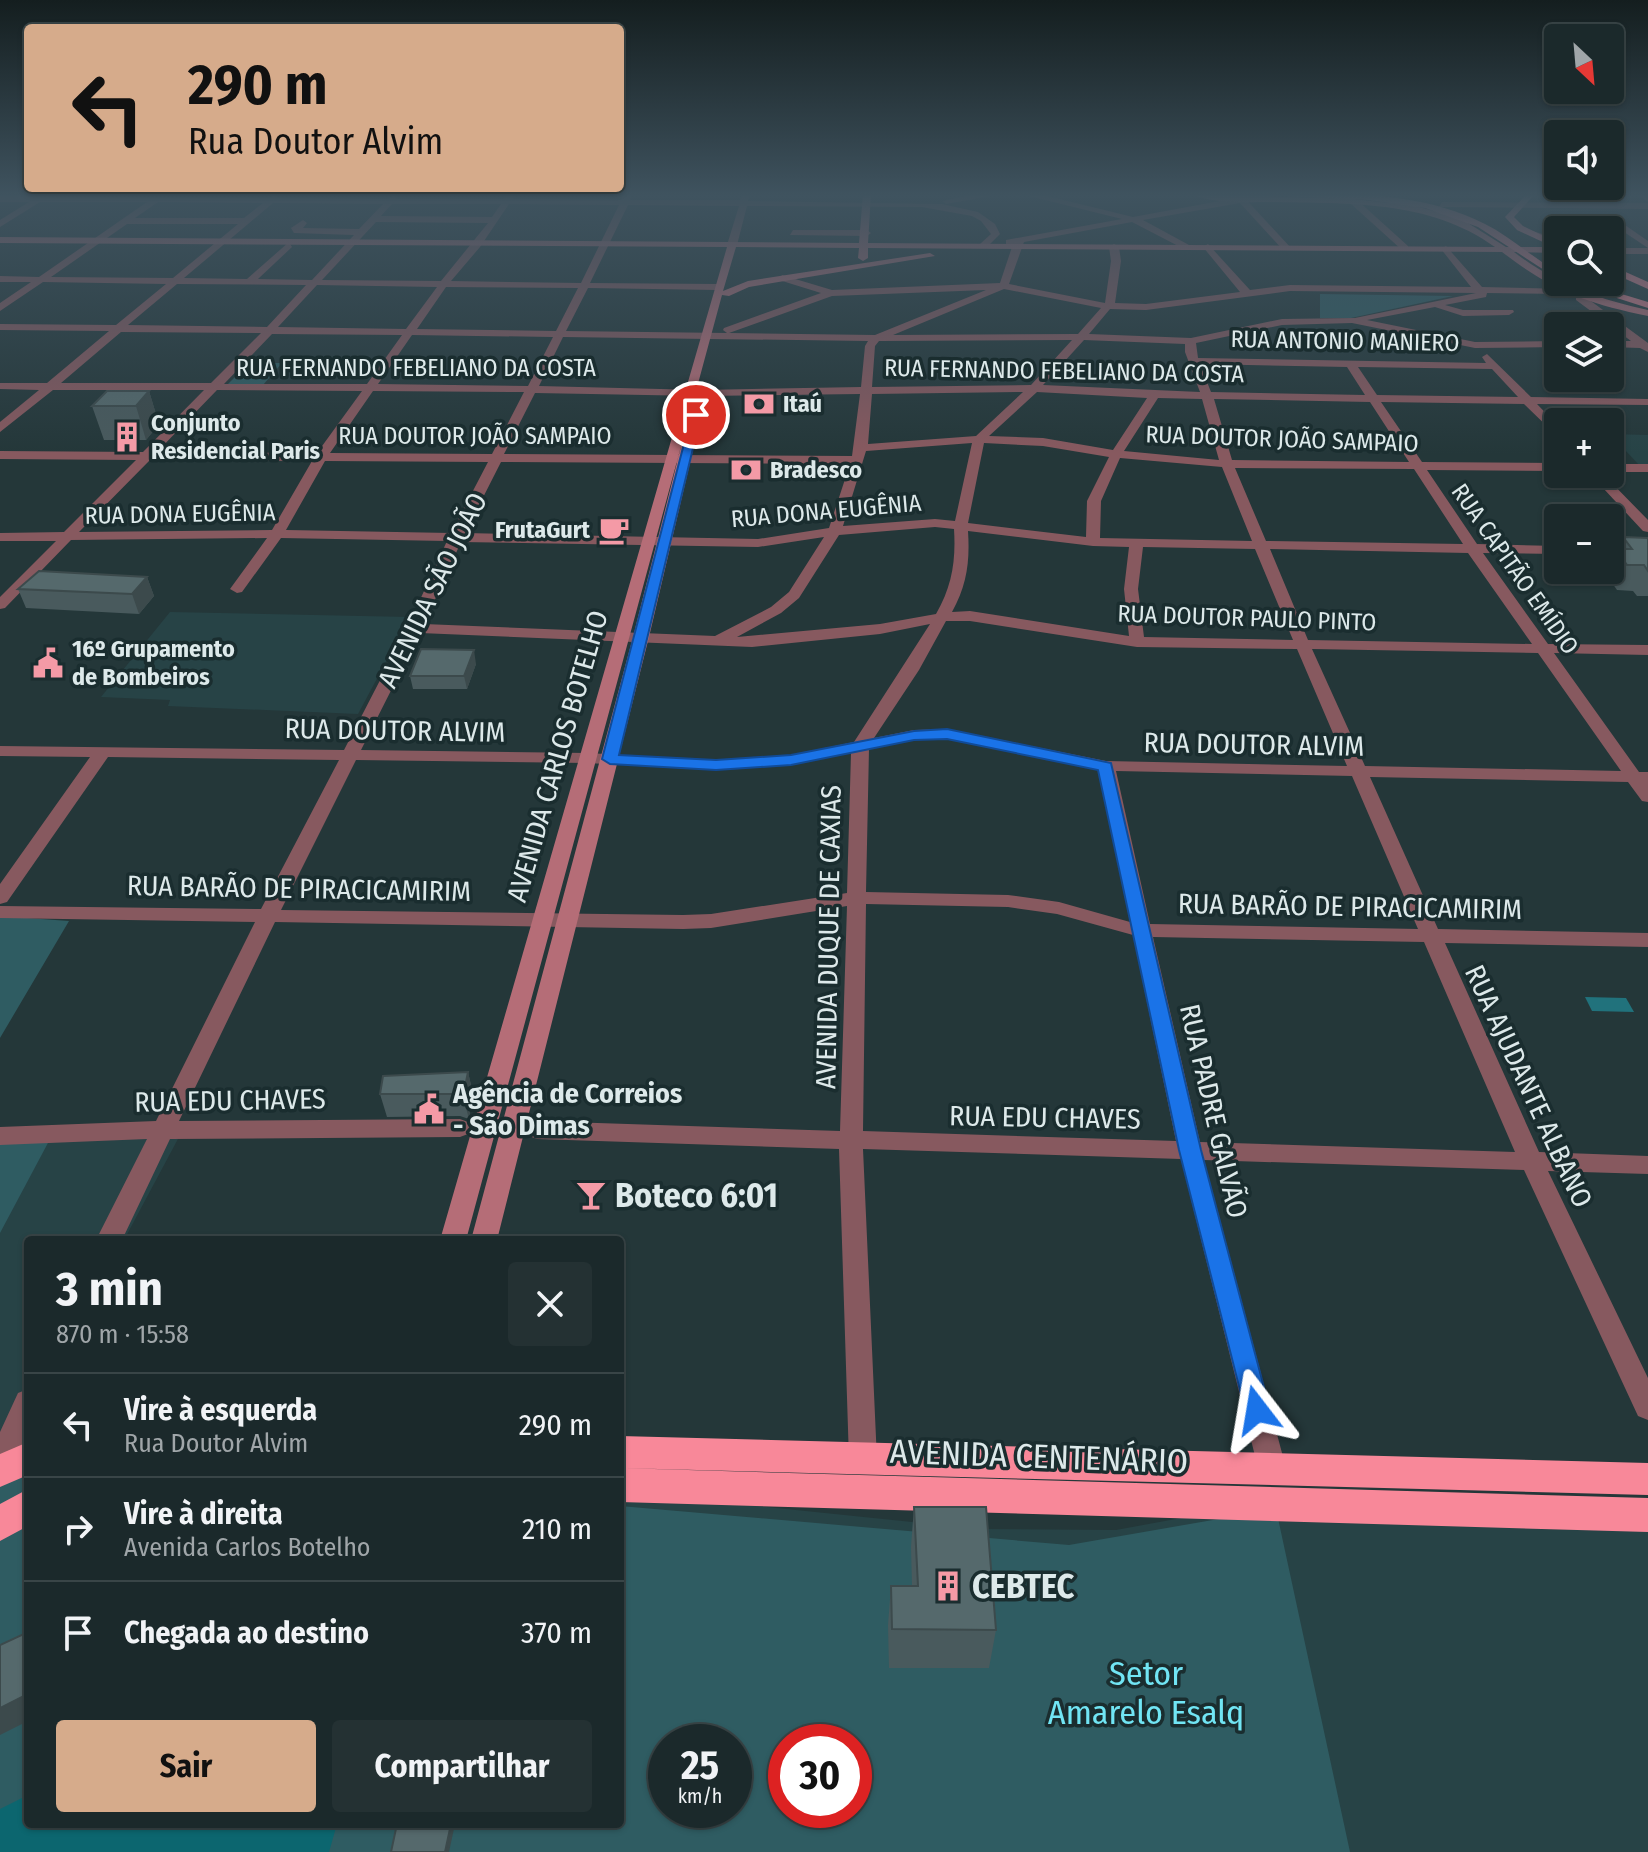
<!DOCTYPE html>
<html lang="pt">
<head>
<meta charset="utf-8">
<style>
  :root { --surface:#1b292b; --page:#243133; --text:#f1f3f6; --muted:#a0a6a9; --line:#394547; --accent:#d6ab8b }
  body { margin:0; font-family:"Fira Sans Condensed",sans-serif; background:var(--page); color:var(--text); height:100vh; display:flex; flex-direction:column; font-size:30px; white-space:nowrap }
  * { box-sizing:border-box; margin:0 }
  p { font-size:26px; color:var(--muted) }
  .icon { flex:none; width:44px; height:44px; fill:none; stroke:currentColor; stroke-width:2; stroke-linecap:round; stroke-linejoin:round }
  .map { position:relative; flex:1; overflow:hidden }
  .panel { position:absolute; left:24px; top:1236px; width:600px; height:592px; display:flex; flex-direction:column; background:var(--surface); border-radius:8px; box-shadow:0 2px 6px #0004,0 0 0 2px var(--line) }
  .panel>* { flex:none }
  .banner { position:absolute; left:24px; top:24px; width:600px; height:168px; border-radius:8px; box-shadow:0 2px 6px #0004,0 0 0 2px var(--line); background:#d6ab8b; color:#111; overflow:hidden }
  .needle { width:52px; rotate:154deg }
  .controls { position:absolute; left:1544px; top:24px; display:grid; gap:16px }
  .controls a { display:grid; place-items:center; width:80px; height:80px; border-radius:8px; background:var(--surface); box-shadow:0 2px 6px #0004,0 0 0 2px var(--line); font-size:40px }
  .speed { position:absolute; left:648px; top:1724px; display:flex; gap:16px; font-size:40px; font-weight:700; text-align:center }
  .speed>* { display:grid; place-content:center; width:104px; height:104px; border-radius:50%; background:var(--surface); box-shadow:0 2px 6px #0004,0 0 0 2px var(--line); line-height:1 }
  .speed small { font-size:20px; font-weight:400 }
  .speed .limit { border:12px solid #d22; background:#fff; color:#111 }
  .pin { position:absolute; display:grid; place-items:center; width:68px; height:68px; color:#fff; margin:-34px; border:4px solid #fff; border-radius:50%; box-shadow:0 2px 8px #0007 }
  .me { position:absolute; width:88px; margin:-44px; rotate:346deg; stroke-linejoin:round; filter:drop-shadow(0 0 6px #0008) }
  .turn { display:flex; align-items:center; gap:28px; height:168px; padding:0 32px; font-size:36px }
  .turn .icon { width:104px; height:104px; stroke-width:2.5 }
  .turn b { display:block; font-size:56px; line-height:68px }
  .round { display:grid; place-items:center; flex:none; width:84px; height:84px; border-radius:8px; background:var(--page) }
  .head { display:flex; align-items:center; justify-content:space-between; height:136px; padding:0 32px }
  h1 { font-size:48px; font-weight:700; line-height:60px }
  .action { display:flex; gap:16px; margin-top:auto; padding:16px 32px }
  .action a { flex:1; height:92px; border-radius:8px; background:var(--accent); color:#111; font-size:32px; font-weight:700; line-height:92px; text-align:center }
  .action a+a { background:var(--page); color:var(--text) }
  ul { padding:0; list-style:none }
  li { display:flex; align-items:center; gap:24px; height:104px; padding:0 32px; border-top:2px solid var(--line) }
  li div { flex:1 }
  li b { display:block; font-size:30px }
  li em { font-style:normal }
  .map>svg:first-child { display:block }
</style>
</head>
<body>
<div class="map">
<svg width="1648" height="1852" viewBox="0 0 1648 1852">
  <rect width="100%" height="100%" fill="#243739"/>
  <path fill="#274346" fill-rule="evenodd" d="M1610,434L1648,435V466H1640Z
    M170,612L410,617L358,714L168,706L170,700L101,697Z
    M179,1137L124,1240H28V1419L17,1439L28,1461V1824H620V1492L980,1529L1116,1530L1268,1502L1648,1521V1852H0V1138ZM666,1742H734V1810H666ZM786,1742H854V1810H786Z"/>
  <path fill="#2f5c62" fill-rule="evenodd" d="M1320,294L1453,296L1351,318H1320Z
    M249,363H282L263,385H227Z
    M0,916L69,921L0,1038Z
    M0,1139L49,1141L0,1233Z
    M0,1447L28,1475V1824H620V1506L1069,1545L1276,1509L1350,1852H0ZM666,1742H734V1810H666ZM786,1742H854V1810H786Z"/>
  <path fill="#0c666f" d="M28,1795V1824H337L329,1852H0V1809Z"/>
  <path fill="#21727c" d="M1585,997L1626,998L1634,1012L1592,1011Z"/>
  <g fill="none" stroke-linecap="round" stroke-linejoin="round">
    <path fill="#87595f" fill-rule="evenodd" d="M508,194H516L513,199L621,200L624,194H632L630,200H740L742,194H750L748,201L942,204L978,212L995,224L1000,234L986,248H980V244L991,234L981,221L972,216L922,207L747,206L737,245L732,248L727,245L739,206L628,205L590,283L717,284L722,287L717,290L588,288L566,331L727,333L723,330L724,328L821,293L779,280L782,275L832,290L1000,283L1013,244H1006V240L1122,219L1021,194H1039L1133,217L1236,198L1232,194H1241L1291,248L1283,250L1240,203L1143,220L1189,245L1186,250L1132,222L1024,242L1009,284L1105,303L1111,261L1109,247L1114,244L1119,247L1121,261L1115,303L1146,304L1240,292L1203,247L1208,244L1250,290L1290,285L1471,287L1441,249L1446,246L1482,287L1569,289L1566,294L1487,293L1486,297L1445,305L1463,310H1513L1514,312L1509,315L1463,316L1435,307L1367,320L1475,342L1558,341V347L1475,348L1352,323L1282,325L1196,343L1198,358L1486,363L1482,357L1487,354L1531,397L1648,399V405L1537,404L1558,426V437L1524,404L1381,402L1422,462L1558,463V471L1427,470L1477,544L1558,546V554L1483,553L1548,644L1648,645V655L1554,653L1639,772H1648V802L1642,801L1628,782L1370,777L1438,929L1648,933V947L1445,943L1539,1152L1648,1156V1174L1548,1171L1648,1378V1420L1638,1416L1524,1170L1204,1160L1286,1468L1282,1478L1272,1481L1262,1478L1258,1468L1181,1159L863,1149L877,1460L873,1469L863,1473L853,1469L849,1460L839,1149L537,1139L529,1136L525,1130L529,1124L537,1121L840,1131L847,906L711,928L683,929L275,922L179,1121L460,1119L468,1122L472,1128L468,1134L460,1137L170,1139L122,1240H96L147,1139L0,1145V1127L156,1121L255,922L0,918V906L261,909L339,760L108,757L7,902L0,904V884L90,757L0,756V746L344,750L407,628L447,541L281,538L242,592L237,593L230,589L267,538L71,540L5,608L0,609V597L56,541H0V533L64,532L136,460L0,459V451L143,452L204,390H53L0,432V422L39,390L0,389V383H47L109,331L0,330V324L116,325L166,284L43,282L0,311V303L31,282H0V276L39,277L147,202H40L0,227V220L29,202H0V196L269,198L275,195L278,198L388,199L394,195L397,199H504ZM158,202L263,203L244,218H135ZM273,203L383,204L359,229L303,228L307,223L303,220L291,228L294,233L354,235L312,280L258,279L292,247L289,242L247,279L184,278ZM392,204H501L492,217L381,216ZM509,204L619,205L581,283L451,281L480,247ZM376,222L488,223L441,281L322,280ZM127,224H238L173,278L51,277ZM177,284L306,285L267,327L128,325ZM317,285L437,287L406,329L278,327ZM446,287L578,288L556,331L417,329ZM1004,289L1101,308L1078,334L893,335ZM986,290L875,335L729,333L832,296ZM1290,291L1476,293L1355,318L1282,319L1191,338L1089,334L1110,309L1146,310ZM121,332L261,333L211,383H61ZM272,334L402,335L367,384H224ZM412,335L553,337L528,386L378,384ZM563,337L868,341L865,346L861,387L701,390L539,386ZM1072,340L1031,385L872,387L875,346L879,341ZM1084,340L1185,344V352L1200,392L1043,385ZM1200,364L1347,367L1365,395L1211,392ZM1358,367L1492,369L1518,397L1377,395ZM217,390L362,391L317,453L157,452ZM373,391L524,392L492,454L330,453ZM1023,392L976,436L868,444L872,394ZM1037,392L1147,398L1113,450L1043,438L989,436ZM535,393L701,396L860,394L852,456L504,454ZM1158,398L1202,399L1219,460L1124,451ZM1214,399L1370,402L1409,462L1232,460ZM972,443L955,521L935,519L843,526L866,451ZM984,443L1043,446L1109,457L1087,501L1086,537L968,523ZM1120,458L1222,467L1252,541L1100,538L1101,501ZM150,460L312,461L272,530L79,532ZM325,461L488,462L451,533L286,530ZM501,462L850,464L829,528L758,539L465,533ZM1235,468L1414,469L1463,544L1266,541ZM935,527L954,529C956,561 952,586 936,614L880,624L737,637L781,613L799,598L839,535ZM968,531L1093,546L1129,547L1124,589L1129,636L970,611L952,612C967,585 970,562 968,531ZM824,537L789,592L771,607L715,636L424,624L461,542L758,547ZM1143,547L1255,549L1293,640L1144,637L1138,589ZM1270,549L1468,553L1532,644L1308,640ZM946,621H970L1137,647L1297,649L1347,766L1106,761L947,729L914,730L874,738L919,670ZM930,624L854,742L791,755L716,760L587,753L361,750L420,633L752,647L880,634ZM1312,649L1538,653L1621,771L1365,766ZM947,739L1098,770L1130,922L1059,902L1008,895L866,892L869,749L914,740ZM851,753L847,893L711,914L683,915L281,910L356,760L587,763L716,770L791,765ZM1116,771L1352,776L1418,929L1150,924ZM866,904L1008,907L1057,914L1133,935L1176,1141L863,1131ZM1153,937L1424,942L1515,1152L1200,1142Z
      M976,194H1002L946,204L942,201Z
      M1350,199H1356L1408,246V250H1402L1350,203Z
      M1442,202L1648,203V209L1439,207Z
      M1558,216H1564L1583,230H1573L1558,220Z
      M1606,216H1612L1648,241V248L1606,220Z
      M1517,226L1558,239V245L1517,230Z
      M793,230H867L871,233L867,236L790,235Z
      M1610,248H1648V254H1610Z
      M1576,296H1584L1648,343V352L1640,348L1610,347V341H1631L1576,300Z
      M1610,464H1648V472H1610Z
      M1590,474H1603L1648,520V532L1643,531Z
      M1610,547H1648V555H1610Z
      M28,1389V1433L13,1480L3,1484L0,1482V1432L18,1393Z"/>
    <path fill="#b56d77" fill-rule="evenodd" d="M863,194H871L868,243L1495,247C1428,199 1349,204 1270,202C1246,202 1213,204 1191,194L1351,199L1412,205L1460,218L1506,247H1558V253L1514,252C1556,284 1597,299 1648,310V316C1586,303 1553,291 1502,252L868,248V258L863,261L858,258L859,248L736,247L723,291L748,281L930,253L935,256L749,287L729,296L722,295L466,1240H440L727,247L0,243V237L859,243Z
      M1637,194H1647L1648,202Z
      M699,396L705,399L649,637L497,1240H471L633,637L693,399Z"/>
    <path fill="#d87b89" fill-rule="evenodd" d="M1247,194C1326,194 1413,187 1485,224C1511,237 1533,258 1558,272V279L1478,227L1425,208L1368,200Z
      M1527,194H1535L1514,217L1523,226L1558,243V249L1517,230L1505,217Z
      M1610,265L1648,282V289L1610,272Z
      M1567,282H1582L1648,302V308Z"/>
    <path fill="#f88899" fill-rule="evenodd" d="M620,1436L1648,1463V1495L620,1468Z
      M28,1442V1475L0,1487V1454Z
      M620,1468L1648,1498V1532L620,1502Z
      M28,1489V1526L0,1541V1504Z"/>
  </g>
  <path fill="#495a5d" d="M149,391L159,424L146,440H104L92,406Z
    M1623,537L1648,538V596H1637L1633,591L1617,590L1606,574L1608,570H1610V564L1616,549H1619Z
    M147,577L154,596L139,614L26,608L18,589Z
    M476,664L467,689H413L410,676Z
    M468,1072L473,1094L469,1119L460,1116L387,1117L380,1094Z
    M914,1507L996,1630L989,1668H889L888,1625L891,1586H912L911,1547Z"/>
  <path fill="#3c4a4c" d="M149,391L159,424L146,440L136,406Z
    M147,577L154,596L139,614L132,594Z
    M474,650L476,664L467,689L464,676Z
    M468,1072L473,1094L469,1119L463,1097Z
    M28,1694V1721L0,1735V1708Z
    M451,1824H455L449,1852H445Z"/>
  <path fill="#55696c" stroke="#3c4a4c" stroke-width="2" d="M107,391H149L136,406H92Z
    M1623,537L1648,538V571L1644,565H1627L1616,549H1632Z
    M39,571L147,577L132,594L18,589Z
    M421,649L474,650L464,676H410Z
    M468,1072L463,1097L454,1094H380L383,1076Z
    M914,1507H986L996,1630L892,1629L891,1586H918Z
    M28,1632V1694L0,1708V1645Z
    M397,1824H451L445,1852H391Z"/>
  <linearGradient id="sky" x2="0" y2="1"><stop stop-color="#141e1f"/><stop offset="0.43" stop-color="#3f535f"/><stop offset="1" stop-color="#3f535f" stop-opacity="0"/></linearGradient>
  <rect width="1648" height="454" fill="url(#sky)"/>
  <path fill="#1a73e8" stroke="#114b97" stroke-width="2" d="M692,413L701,415L619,755L716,760L791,755L914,731L947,729L1111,763L1201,1150L1270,1410L1266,1418L1257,1422L1248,1418L1245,1410L1179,1150L1098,770L947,739L914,740L791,765L716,770L610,764L602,759Z"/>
  <defs>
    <g id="bank-bare" transform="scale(2.4)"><path d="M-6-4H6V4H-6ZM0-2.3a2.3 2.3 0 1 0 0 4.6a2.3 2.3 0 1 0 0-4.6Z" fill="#f49aa6" stroke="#1a2d2f" stroke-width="2.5" paint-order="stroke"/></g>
    <g id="building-bare" transform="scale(2.4)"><path d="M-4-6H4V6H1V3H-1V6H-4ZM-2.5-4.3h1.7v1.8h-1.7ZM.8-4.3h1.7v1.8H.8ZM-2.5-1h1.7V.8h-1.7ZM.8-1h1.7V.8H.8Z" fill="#f49aa6" stroke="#1a2d2f" stroke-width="2.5" paint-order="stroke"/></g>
    <g id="cafe-bare" transform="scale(2.4)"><path d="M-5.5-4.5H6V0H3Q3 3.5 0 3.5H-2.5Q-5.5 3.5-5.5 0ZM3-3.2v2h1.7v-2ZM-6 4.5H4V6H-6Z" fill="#f49aa6" stroke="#1a2d2f" stroke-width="2.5" paint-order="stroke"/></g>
    <g id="civic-bare" transform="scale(2.4)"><path d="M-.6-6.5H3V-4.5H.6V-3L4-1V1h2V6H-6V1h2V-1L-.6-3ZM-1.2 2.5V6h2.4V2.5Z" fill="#f49aa6" stroke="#1a2d2f" stroke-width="2.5" paint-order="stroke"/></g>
    <g id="bar-bare" transform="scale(2.4)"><path d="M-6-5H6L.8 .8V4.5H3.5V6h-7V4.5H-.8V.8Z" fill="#f49aa6" stroke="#1a2d2f" stroke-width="2.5" paint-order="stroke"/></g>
  </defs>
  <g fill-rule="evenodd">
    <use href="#bank-bare" x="759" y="404"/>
    <use href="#building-bare" x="127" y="437"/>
    <use href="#bank-bare" x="746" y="470"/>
    <use href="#cafe-bare" x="614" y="530"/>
    <use href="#civic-bare" x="48" y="663"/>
    <use href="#civic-bare" x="429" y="1109"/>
    <use href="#bar-bare" x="591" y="1195"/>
    <use href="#building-bare" x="948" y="1586"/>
  </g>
  <g text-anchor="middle" stroke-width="7" stroke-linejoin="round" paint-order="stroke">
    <g font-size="24" fill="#dde9ea" stroke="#1a2d2f">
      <text transform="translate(1345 341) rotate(1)" y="8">RUA ANTONIO MANIERO</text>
      <text x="416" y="376">RUA FERNANDO FEBELIANO DA COSTA</text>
      <text transform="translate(1064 371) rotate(1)" y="8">RUA FERNANDO FEBELIANO DA COSTA</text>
      <text x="475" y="444">RUA DOUTOR JOÃO SAMPAIO</text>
      <text transform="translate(1282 439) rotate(2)" y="8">RUA DOUTOR JOÃO SAMPAIO</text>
      <text transform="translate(826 511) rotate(-5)" y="8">RUA DONA EUGÊNIA</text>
      <text transform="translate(180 514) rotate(-1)" y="8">RUA DONA EUGÊNIA</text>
      <text transform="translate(1515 569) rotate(55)" y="8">RUA CAPITÃO EMÍDIO</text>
      <text transform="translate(1247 618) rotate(2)" y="8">RUA DOUTOR PAULO PINTO</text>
    </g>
    <g font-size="24" font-weight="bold" fill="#dde9ea" stroke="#1a2d2f" text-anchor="start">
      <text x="783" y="412">Itaú</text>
      <text x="151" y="431">Conjunto<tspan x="151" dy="28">Residencial Paris</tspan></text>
      <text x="770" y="478">Bradesco</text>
      <text x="590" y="538" text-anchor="end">FrutaGurt</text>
      <text x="72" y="657">16º Grupamento<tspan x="72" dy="28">de Bombeiros</tspan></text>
    </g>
    <g font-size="28" fill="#dde9ea" stroke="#1a2d2f">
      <text transform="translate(432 590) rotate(-64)" y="10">AVENIDA SÃO JOÃO</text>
      <text transform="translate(395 730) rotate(1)" y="10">RUA DOUTOR ALVIM</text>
      <text transform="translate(1254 744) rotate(1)" y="10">RUA DOUTOR ALVIM</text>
      <text transform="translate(557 756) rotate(-74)" y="10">AVENIDA CARLOS BOTELHO</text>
      <text transform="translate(299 888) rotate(1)" y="10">RUA BARÃO DE PIRACICAMIRIM</text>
      <text transform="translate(1350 906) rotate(1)" y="10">RUA BARÃO DE PIRACICAMIRIM</text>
      <text transform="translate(828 937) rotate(-89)" y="10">AVENIDA DUQUE DE CAXIAS</text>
      <text transform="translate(1529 1086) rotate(65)" y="10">RUA AJUDANTE ALBANO</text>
      <text transform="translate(230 1100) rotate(-1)" y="10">RUA EDU CHAVES</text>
      <text transform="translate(1214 1111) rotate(77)" y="10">RUA PADRE GALVÃO</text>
      <text transform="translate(1045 1117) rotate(1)" y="10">RUA EDU CHAVES</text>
    </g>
    <g font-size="28" font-weight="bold" fill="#dde9ea" stroke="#1a2d2f" text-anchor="start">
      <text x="453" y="1103">Agência de Correios<tspan x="453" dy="32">- São Dimas</tspan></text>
    </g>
    <g font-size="34" font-weight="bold" fill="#dde9ea" stroke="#1a2d2f" text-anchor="start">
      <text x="615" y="1207">Boteco 6:01</text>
      <text x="972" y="1598">CEBTEC</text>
    </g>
    <g font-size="34" fill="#dde9ea" stroke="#1a2d2f">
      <text transform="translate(1039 1456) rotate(2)" y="12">AVENIDA CENTENÁRIO</text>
    </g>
    <g font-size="34" fill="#71e5f4" stroke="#1a2d2f">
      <text x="1146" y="1685">Setor<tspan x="1146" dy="39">Amarelo Esalq</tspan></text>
    </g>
  </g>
</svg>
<div class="controls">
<a><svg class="needle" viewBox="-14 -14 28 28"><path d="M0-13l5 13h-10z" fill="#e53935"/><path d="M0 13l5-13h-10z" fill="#a0a6a9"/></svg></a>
<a><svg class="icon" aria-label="sound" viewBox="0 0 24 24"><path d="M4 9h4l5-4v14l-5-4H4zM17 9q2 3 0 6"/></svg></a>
<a><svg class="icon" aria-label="search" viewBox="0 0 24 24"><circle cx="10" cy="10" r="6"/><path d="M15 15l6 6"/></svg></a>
<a><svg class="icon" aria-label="layers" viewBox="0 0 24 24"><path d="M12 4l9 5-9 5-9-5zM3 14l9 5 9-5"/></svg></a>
<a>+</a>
<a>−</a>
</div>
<div class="speed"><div>25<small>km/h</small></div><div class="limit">30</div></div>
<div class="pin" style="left:696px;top:415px;background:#d93025"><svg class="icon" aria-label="arrive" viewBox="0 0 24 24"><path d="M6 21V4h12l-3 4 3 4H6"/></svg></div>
<svg class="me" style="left:1257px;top:1410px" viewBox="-20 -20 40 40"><path d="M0-17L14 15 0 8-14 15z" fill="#1a73e8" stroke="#fff" stroke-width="4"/></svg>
<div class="banner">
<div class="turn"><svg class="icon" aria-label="left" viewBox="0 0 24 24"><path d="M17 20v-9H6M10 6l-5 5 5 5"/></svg><div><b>290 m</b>Rua Doutor Alvim</div></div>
</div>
<section class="panel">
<div class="head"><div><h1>3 min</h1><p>870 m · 15:58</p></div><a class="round"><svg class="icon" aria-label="close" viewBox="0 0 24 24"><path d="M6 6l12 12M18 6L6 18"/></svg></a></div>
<ul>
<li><svg class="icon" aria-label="left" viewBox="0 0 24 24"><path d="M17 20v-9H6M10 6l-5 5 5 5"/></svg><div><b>Vire à esquerda</b><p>Rua Doutor Alvim</p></div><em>290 m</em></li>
<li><svg class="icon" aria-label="right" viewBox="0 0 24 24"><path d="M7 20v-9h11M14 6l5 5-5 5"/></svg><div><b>Vire à direita</b><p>Avenida Carlos Botelho</p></div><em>210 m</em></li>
<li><svg class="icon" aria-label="arrive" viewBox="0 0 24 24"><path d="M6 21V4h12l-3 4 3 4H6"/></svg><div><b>Chegada ao destino</b></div><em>370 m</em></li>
</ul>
<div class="action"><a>Sair</a><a>Compartilhar</a></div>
</section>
</div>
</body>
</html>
